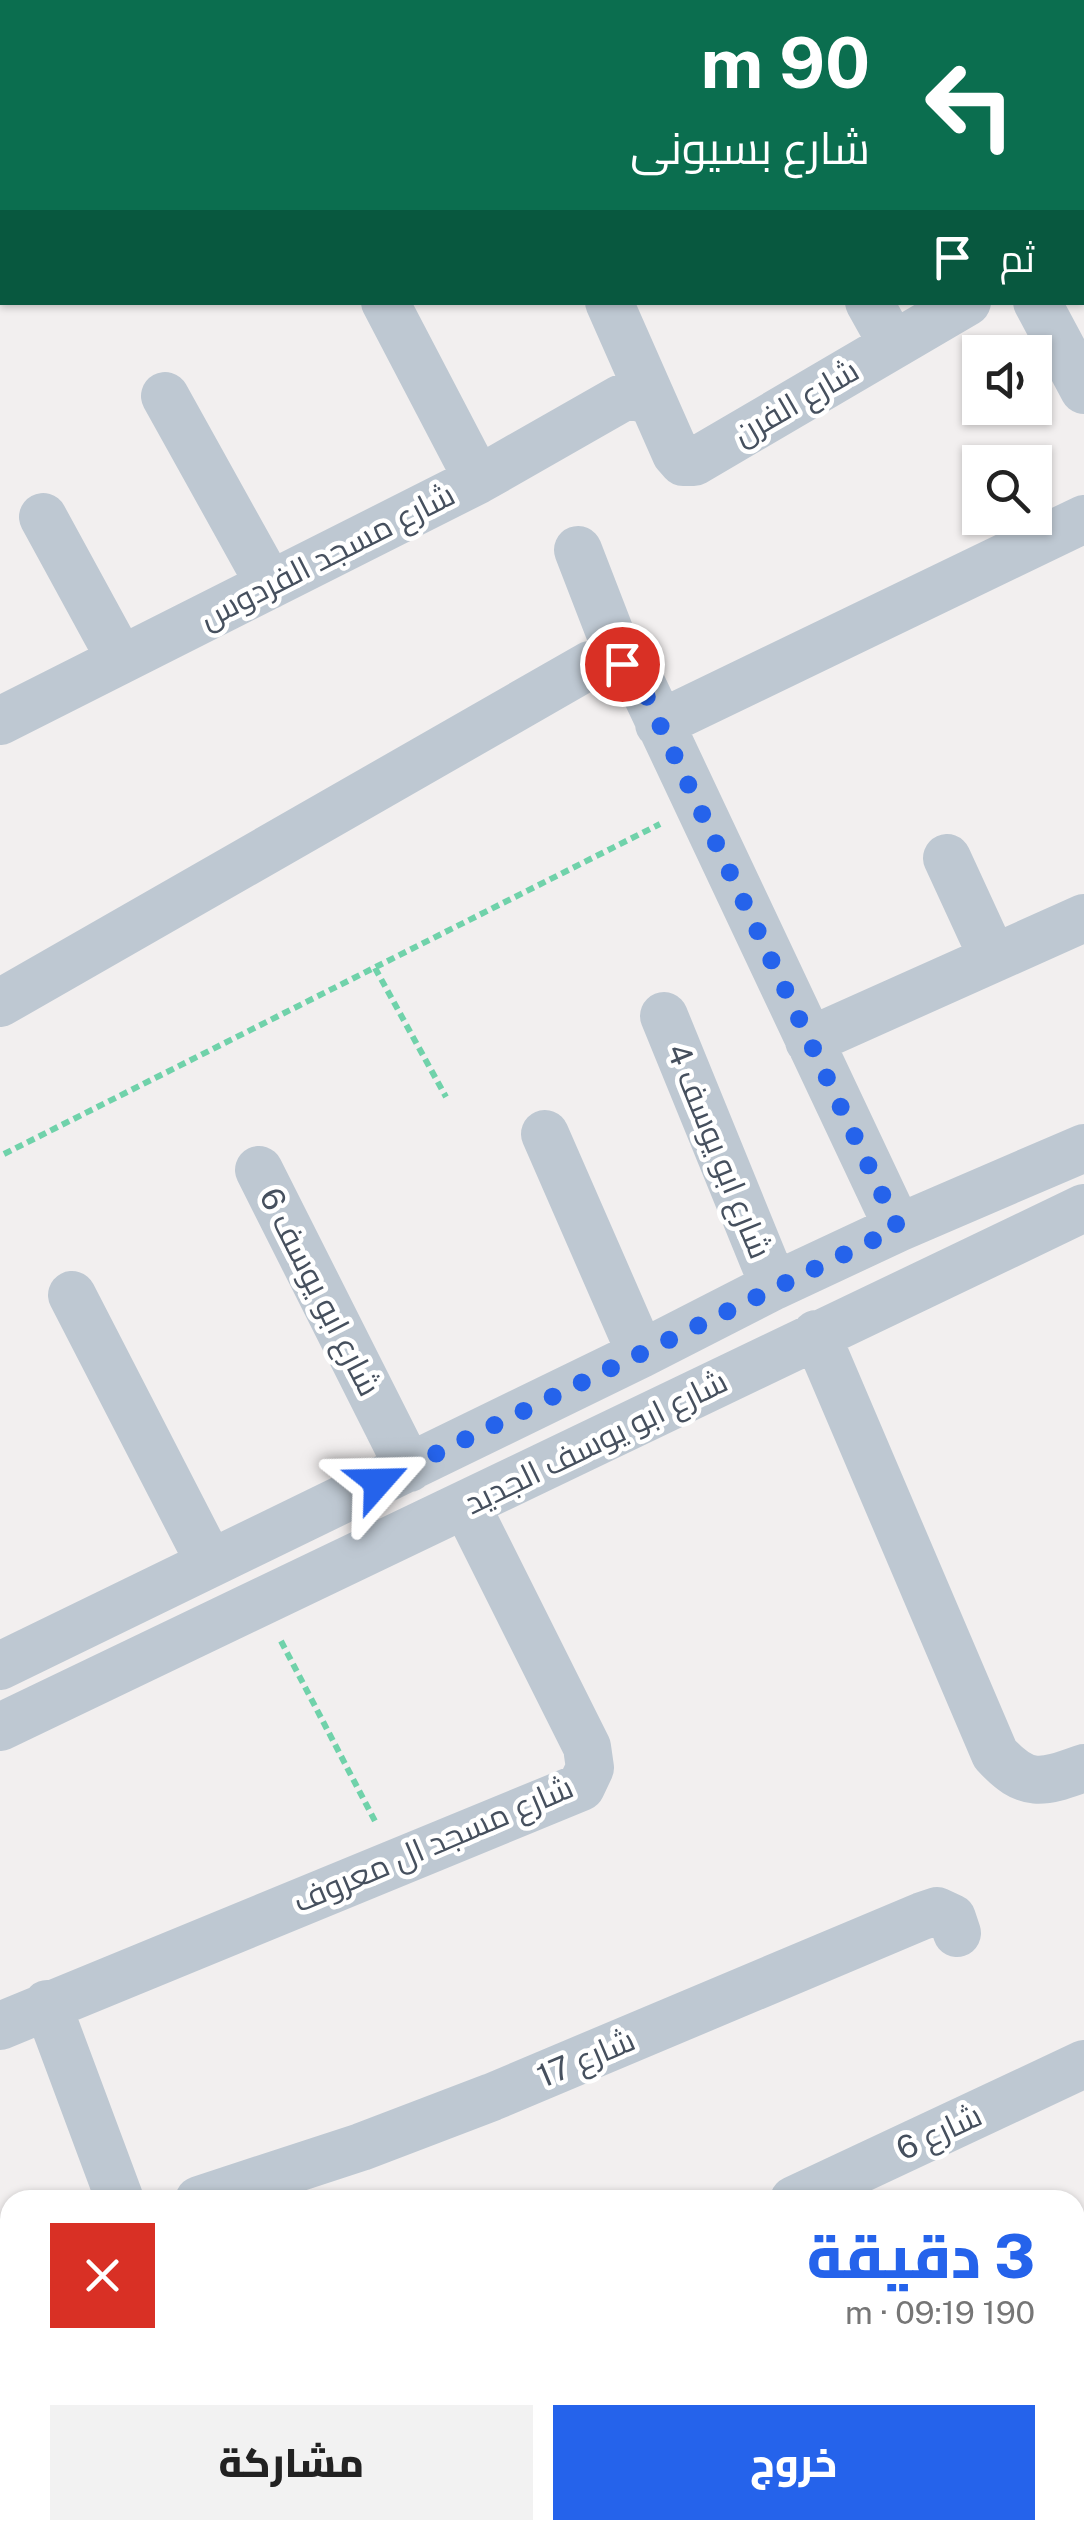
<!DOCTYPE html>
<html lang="ar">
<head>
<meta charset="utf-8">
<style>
  :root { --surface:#fff; --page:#f2f2f2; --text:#222; --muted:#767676; --accent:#2563eb }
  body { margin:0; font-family:"Public Sans",Cairo,sans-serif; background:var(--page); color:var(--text); direction:rtl; height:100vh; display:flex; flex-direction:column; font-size:38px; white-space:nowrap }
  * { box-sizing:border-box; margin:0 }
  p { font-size:32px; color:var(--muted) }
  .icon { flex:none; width:55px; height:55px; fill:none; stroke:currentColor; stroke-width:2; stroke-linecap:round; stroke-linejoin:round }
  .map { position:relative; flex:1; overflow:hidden; direction:ltr }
  .details { position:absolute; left:0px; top:2190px; width:1085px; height:350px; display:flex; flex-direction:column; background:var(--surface); border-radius:30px 30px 0 0; box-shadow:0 2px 8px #0004; direction:rtl }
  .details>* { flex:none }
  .banner { position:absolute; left:0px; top:0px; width:1085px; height:305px; box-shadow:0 2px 8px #0004; direction:rtl; background:#0b6e4f; color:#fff; overflow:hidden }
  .controls { position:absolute; left:962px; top:335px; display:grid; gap:20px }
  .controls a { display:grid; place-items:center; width:90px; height:90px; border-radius:0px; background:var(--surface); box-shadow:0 2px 8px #0004; font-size:50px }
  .pin { position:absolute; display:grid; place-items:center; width:85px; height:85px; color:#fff; margin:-42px; border:5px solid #fff; border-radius:50%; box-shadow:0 2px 10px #0007 }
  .me { position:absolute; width:110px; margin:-55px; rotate:65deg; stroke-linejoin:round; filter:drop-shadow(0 0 8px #0008) }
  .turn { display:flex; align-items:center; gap:35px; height:210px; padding:0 50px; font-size:45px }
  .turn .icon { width:130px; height:130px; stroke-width:2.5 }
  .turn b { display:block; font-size:70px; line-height:85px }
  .then { display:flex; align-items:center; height:95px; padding:0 50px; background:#0003; gap:20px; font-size:38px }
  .round { display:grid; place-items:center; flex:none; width:105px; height:105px; border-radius:0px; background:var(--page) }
  .summary { display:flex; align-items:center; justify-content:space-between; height:170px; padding:0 50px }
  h1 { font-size:60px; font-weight:800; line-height:75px; color:var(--accent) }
  .button { display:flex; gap:20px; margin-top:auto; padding:20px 50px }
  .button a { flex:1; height:115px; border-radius:0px; background:var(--accent); color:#fff; font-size:40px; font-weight:800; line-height:115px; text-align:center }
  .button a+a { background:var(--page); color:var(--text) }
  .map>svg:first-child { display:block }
</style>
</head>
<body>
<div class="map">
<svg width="1084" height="2540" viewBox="0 0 1084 2540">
  <rect width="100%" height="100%" fill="#f2efef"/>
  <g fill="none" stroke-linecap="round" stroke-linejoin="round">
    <path stroke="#70d2aa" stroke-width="6" stroke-dasharray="8 5" stroke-linecap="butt" d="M375,968L446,1097
      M4,1154L660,824
      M281,1641L377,1825"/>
    <path stroke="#bec8d2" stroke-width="48" d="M225,0L227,2
      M396,0L397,2
      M697,0L698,2
      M946,0L947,2
      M1043,0L1044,2
      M595,2L600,0
      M1082,81L1084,84
      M1082,237L1084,236
      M0,255L2,260
      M385,302L478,480
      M609,302L676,454L683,462H694L967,302
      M869,302L893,345
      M1037,302L1084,390
      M165,396L270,585
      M43,517L121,660
      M578,550L622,664
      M0,721L478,480L620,399L630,395L651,401
      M659,724L1084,519
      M947,858L993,958
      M0,1003L590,665C609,660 620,663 637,674L898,1228
      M664,1016L774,1286
      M809,1041L1084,918
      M545,1134L641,1354
      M259,1170L409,1468
      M72,1295L210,1563
      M816,1334L995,1754C1027,1789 1042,1783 1084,1768
      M0,1666L641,1354L774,1286L898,1228L1084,1148
      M0,1727L1084,1208
      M47,2004L120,2200
      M0,2026L581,1787L590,1768L587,1747L466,1505
      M199,2200L361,2147L492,2097L922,1916L937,1911L952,1918L957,1933
      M794,2200L1084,2064
      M1075,2427L1084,2422
      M243,2530L246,2540
      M1043,2530L1046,2540
      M22,2540L54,2530
      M857,2540L876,2530"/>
  </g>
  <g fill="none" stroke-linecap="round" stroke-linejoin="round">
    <path stroke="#2563eb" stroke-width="18" stroke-dasharray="0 32.4" d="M378,1482L898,1228L636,674L622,664"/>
  </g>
  <g text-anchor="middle" stroke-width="9" stroke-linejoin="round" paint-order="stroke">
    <g font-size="32" fill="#46505e" stroke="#fff">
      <text transform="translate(796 402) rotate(-30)" y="11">شارع الفرن</text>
      <text transform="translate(327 556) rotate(-27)" y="11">شارع مسجد الفردوس</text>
      <text transform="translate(719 1151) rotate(68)" y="11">شارع ابو يوسف 4</text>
      <text transform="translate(320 1292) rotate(63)" y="11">شارع ابو يوسف 6</text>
      <text transform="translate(596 1442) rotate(-26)" y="11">شارع ابو يوسف الجديد</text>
      <text transform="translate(433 1844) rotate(-23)" y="11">شارع مسجد ال معروف</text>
      <text transform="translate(586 2058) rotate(-23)" y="11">شارع 17</text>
      <text transform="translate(939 2132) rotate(-25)" y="11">شارع 6</text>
    </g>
  </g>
</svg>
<div class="controls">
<a><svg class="icon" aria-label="sound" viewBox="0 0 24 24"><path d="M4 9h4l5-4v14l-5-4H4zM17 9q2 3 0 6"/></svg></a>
<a><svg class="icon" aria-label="search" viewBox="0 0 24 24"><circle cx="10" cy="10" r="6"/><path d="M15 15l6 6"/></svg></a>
</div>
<div class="pin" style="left:622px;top:664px;background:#d93025"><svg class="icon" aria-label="arrive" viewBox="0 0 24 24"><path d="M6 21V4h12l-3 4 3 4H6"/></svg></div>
<svg class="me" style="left:378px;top:1482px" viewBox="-20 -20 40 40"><path d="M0-17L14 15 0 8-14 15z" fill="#2563eb" stroke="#fff" stroke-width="4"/></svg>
<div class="banner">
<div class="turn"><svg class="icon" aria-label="left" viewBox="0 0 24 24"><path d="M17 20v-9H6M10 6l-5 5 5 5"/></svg><div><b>90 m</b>شارع بسيونى</div></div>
<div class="then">ثم<svg class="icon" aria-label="arrive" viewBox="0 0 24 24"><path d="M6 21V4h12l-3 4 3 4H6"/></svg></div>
</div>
<section class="details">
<div class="summary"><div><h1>3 دقيقة</h1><p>190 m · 09:19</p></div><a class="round" style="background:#d93025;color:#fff"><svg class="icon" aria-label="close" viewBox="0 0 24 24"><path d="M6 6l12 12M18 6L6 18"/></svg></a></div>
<div class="button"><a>خروج</a><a>مشاركة</a></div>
</section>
</div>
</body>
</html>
